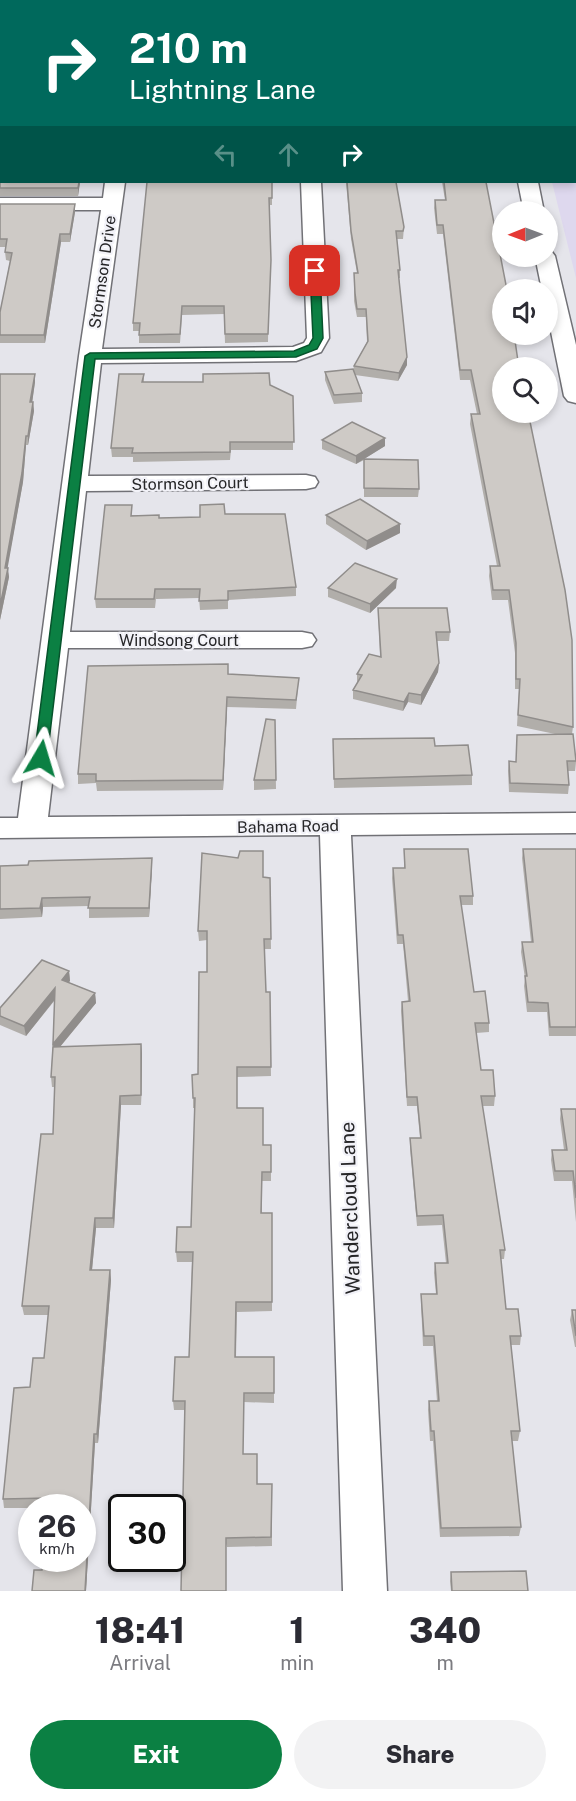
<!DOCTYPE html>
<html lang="en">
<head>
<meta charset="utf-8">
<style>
  :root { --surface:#fff; --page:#f2f2f3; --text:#2b2b33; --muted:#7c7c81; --accent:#0b8043 }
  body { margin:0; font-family:"Public Sans",sans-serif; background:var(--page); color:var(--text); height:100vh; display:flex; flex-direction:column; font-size:22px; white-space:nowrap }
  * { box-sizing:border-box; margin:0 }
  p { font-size:20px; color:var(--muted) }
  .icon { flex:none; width:33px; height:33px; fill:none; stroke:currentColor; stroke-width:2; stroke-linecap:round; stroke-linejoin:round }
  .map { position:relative; height:1591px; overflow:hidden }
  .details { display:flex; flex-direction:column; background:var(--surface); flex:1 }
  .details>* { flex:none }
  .top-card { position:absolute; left:0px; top:0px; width:576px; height:183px; box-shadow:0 3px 9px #0003; background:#00695c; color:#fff; overflow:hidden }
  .needle { width:39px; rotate:269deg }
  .controls { position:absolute; left:492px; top:201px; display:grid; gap:12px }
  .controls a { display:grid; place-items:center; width:66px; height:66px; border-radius:50%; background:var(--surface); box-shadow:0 3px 9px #0003; font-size:30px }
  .speed { position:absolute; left:18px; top:1494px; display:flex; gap:12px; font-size:30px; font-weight:700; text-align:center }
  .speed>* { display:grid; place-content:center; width:78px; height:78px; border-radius:50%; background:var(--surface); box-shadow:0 3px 9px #0003; line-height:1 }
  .speed small { font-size:15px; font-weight:400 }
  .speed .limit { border:3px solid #111; border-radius:9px; background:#fff; color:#111 }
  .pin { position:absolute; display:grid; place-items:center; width:51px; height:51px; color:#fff; margin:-26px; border-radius:12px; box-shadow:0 3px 9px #0006 }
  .me { position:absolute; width:66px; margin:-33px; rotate:7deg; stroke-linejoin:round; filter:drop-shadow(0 0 4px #0008) }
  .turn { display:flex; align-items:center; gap:21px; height:126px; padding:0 30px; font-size:27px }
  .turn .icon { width:78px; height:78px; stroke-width:2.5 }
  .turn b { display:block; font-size:42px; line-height:51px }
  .lanes { display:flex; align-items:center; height:57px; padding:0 30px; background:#0003; justify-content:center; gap:30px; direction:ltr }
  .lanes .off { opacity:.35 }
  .eta { display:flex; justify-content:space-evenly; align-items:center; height:102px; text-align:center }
  .eta b { font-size:36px; font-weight:800; line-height:42px }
  .cta { display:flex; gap:12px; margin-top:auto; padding:12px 30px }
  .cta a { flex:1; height:69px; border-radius:36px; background:var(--accent); color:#fff; font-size:24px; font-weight:800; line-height:69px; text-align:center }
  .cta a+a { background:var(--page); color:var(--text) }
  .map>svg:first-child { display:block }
</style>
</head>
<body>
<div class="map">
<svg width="576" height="1591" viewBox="0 0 576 1591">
  <rect width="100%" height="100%" fill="#e5e5eb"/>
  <path fill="#ded8ee" d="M575,166H576V278L552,182H574Z"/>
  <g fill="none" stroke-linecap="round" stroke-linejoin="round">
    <g stroke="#717176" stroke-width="3">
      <path id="minor" d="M372,0H388V2H372Z
        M105,182H125L102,349L293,347L304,343L307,338L301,182H321L329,338L321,352L296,361L101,363L88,476L306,475L315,477L318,482L315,487L306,489L86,491L70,632H302L312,634L316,640L312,646L302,648H68L48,817L576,813V833L351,835L387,1591H343L320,835L0,838V818H18L79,356L101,210H0V198H103Z
        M518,182H538L544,212H524Z
        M548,250L552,252L555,256L576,345V403L568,401L564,396L548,317V290H542L535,256H548Z"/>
    </g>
    <use href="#minor" fill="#fff" fill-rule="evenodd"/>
  </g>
  <path fill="#b1aeaa" d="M574,117H576V154H574Z
    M0,118L2,182H80L78,196H0Z
    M272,182V205H270L268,342L225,343L224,314L182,315L180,343H139V331H133V323Z
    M346,182H396L404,227L403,239H397L400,270V278H399L407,365L398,381L355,375L362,393V402L334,404L325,380V372L353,371L354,366L367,342L366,317H357L354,301V273H357L351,239Z
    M442,182H486L573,727L572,734H573L576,762L575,771H568L569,785L568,794L509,792L508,771L509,761L515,762L555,734L517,726L519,689H515V653L508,600H492L489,576L490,566H497L470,424L471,414H477L470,380H460L443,234H437L434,208L435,200H445Z
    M0,204H75V212L70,242H61L45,343H0V312L10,261L6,260L5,252L6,247H0Z
    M0,374L35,382L32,402H33L34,411L28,445H26L23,482L7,568L9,577L0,620Z
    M144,374V382L270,385L293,396V450H231L230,460L133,462V457H112L111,448Z
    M385,438V446L364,459L419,489L418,497H364V460L356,464L322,449V440Z
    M225,514L296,587V596L228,600V609L200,610L199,598L156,599L155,608H96L95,599L132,515L159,518L200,517Z
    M326,515L400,533L366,550L326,524Z
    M328,588H396L370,613L328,597Z
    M378,608L450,632L449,641H437L439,663L438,672L421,705L408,702L403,711L353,699V690L357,683V674L380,656Z
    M228,674L299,678L298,687L296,709L227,707L223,790L97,791L96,783L78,784V774Z
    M275,720L276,789L254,790V780Z
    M333,739L435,746L472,775V785L334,788Z
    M404,849L473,896V905H461L474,992L489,1023V1032L476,1033L481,1070L495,1096L494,1106H482L505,1250L504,1259H501L506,1309L521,1336L520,1345H511L520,1431L518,1441H512L521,1527L519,1536L440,1537L433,1441H430L428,1410L429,1401H437L433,1346H423L421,1304V1294H436L434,1273L435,1263H446L442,1225L417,1226L410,1148V1138H420L417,1106H407L401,1011L402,1002L408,1001L403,944H397L392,878L393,868H404Z
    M523,849H576V1036H549L547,1012H527L524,986L525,978L521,952L522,942H531L522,858Z
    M152,858V867L149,917L89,918V906L43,907L42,917L0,919V866Z
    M263,877L270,878L271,949H264L266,992H270L271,1076L237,1077V1108L263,1145H271V1181H262V1213H272V1311L237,1312L236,1357H274V1403L244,1402L243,1454L257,1484H272V1546L227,1547L184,1410H174L173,1401L189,1357L192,1262H177L176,1252L191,1227L195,1108H193V1098L198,1074L207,972V940L199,941L198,931Z
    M42,960L69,971L70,981L68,982L95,993L96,1003L60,1047L141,1044L142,1054L141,1105H121L114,1228H96L92,1270H110L111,1280L98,1443H95L86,1591H32L34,1570H42L43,1558H82V1508H4L3,1499L14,1388L30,1387L33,1358H44L48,1315H24L22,1306L41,1134H53L55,1087H52L51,1077L55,1000L26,1036L0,1025V1008Z
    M561,1109H576V1222L572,1181H554L551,1160L552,1150H564L560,1119Z
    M572,1310H576V1347H575L570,1320Z
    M451,1572L528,1591H451L450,1581Z"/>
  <path fill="#908d8b" d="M79,182H80L78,196V188Z
    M75,204V212L70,242V234Z
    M60,234L61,242L45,343L44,335Z
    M407,357V365L398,381L399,373Z
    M35,374V382L31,411L30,402Z
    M33,402L34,411L28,445V436Z
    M26,436V445L23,482L6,577L5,568Z
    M385,438V446L356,464V456Z
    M400,524V533L366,550L367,541Z
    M8,568L9,577L0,620V606Z
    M397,579L396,588L370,613V604Z
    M439,663L438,672L421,705V695Z
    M409,693L408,702L403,711L404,702Z
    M227,697V707L223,790V780Z
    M152,858V867L149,917V908Z
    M42,898L43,907L42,917L40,908Z
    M69,971L70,981L63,989L62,980Z
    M55,988L56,998L26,1036L24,1026Z
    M95,993L96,1003L54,1054L53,1044Z
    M141,1044L142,1054L141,1105Z
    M120,1096L121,1105L114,1228L113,1218Z
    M95,1218L96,1228L91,1280L90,1270Z
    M110,1270L111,1280L98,1443L97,1434Z
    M94,1434L95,1443L86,1591H85Z"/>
  <path fill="#cecac6" stroke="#908d8b" stroke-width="1.5" d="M0,0H350V2H2V27H0Z
    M415,0H576V23L574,24V2H416Z
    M574,36H576V102L574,103Z
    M2,39V104H0V40Z
    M574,117H576V145H574Z
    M0,118H2V182H79L78,188H0Z
    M147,182H272V198H269L271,260L268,334H225L224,306H182L180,334L139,335L140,323H133Z
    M347,182H396L404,227L403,231H396L400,270H398L407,357L399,373L354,366L368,341L366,309H357L355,293L354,273H358L351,231Z
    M444,182H486L507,290H502V334H514L519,368H502V412H528L565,590L572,640L573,727L518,715L520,679H516V643L509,590H493L490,566H500L471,414H480L471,370H460L443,225H437L435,200H446Z
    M0,204H75L70,234H60L44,335H0V312L12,253L5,252L7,239H0Z
    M353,369L362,393L334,395L325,372Z
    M269,373L270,385L293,396L294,442H230V452L132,453L133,448H111L119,374H144L142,382H203V374Z
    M0,374H35L30,402H33L28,436H26L22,473L5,568H8L0,606Z
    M352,422L385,438L356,456L322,440Z
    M364,459L418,460L419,489L364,488Z
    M360,499L400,524L367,541L326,515Z
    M224,504L225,514H285L296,587L228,591V600L199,601L200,589H155L154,599H95L105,505H132L131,516L159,515V518L200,517V505Z
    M355,563L397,579L370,604L328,588Z
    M378,608H447L450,632H436L439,663L421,695L409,693L404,702L353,690L362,675L357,674L369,654L381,657Z
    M228,664V674L299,678L296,700L227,697L223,780L96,781V774H78L88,666Z
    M266,719L275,720L276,780H254Z
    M573,734L576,761H567L569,785L510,783L509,761L516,762L517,735Z
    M434,738L435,746L468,745L472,775L334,779L333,739Z
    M404,849H468L473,896H460L474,992L485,991L489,1023H475L481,1070H493L495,1096H481L505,1250H500L506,1309H518L521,1336H510L520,1431H511L521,1527L441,1528L434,1431H431L429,1401H439L434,1336H424L421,1294H437L435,1263H448L443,1215L417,1216L410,1138H421L417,1097H407L402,1002L410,1001L403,935H398L393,868H405Z
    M523,849H576V1027H550L548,1003L528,1002L525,976H527L522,942H533Z
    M240,851H263V877L270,878L271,939H264L266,992H270L271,1067H237V1108H263V1145H271V1172H262L261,1213H272V1302H236L235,1357H274V1393H244L243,1454H257V1484H272L271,1537L226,1538V1591H181L185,1401H173L175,1357H189L193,1252H176L177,1227H191L195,1098H193L192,1075L198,1074L199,972H207V931H198L202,853L238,858Z
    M152,858L149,908H88L90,897L42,898L40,908L0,909V866L28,865L29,861Z
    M42,960L69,971L62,980L95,993L53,1044L55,988L24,1026L0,1016V1008Z
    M141,1044V1095L120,1096L113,1218H95L90,1270H110L97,1434H94L85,1591H32L34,1570H42L43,1558H82V1508H47L48,1498L3,1499L14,1388L30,1387L33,1358H44L49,1306H22L41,1134H53L55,1077H51L53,1047Z
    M561,1109H576V1198L573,1171H555L552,1150H567Z
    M572,1310H576V1336Z
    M526,1571L528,1591H452L451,1572Z"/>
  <path fill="#0b8043" stroke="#07532c" stroke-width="1.5" d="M315,268L320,271L323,338L317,349L296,357L95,359L47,758L41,762L36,761L34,758L85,356L90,353L294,351L309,345L313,338L310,271Z"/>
  <g text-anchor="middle" stroke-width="4.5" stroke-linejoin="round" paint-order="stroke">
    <g font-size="16" fill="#262628" stroke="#f2f2f8">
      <text transform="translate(102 272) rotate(-82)" y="6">Stormson Drive</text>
      <text transform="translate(190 483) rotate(-1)" y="6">Stormson Court</text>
      <text x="179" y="646">Windsong Court</text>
      <text transform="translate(288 826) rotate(-1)" y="6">Bahama Road</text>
    </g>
    <g font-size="20" fill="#262628" stroke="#f2f2f8">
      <text transform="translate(350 1208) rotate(-92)" y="7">Wandercloud Lane</text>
    </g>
  </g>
</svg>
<div class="controls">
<a><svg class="needle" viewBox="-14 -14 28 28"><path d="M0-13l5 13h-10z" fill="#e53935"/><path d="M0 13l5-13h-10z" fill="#7c7c81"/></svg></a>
<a><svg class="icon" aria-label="sound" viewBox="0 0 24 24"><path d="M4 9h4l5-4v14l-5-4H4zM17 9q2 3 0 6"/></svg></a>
<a><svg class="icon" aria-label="search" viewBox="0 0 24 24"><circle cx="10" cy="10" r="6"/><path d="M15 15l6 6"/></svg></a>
</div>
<div class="speed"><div>26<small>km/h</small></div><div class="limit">30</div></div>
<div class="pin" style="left:315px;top:271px;background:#d93025"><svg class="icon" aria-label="arrive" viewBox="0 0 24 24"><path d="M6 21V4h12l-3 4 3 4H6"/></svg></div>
<svg class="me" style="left:41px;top:758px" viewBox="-20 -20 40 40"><path d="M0-17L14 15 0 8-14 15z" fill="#0b8043" stroke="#fff" stroke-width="4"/></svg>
<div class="top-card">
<div class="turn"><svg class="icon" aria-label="right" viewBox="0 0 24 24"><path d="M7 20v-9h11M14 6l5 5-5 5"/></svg><div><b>210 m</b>Lightning Lane</div></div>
<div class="lanes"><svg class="icon off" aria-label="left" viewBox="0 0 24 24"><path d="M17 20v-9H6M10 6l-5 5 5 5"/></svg><svg class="icon off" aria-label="ahead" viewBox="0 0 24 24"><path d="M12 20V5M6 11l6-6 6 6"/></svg><svg class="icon" aria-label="right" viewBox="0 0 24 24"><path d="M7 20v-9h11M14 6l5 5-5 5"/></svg></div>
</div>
</div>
<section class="details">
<div class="eta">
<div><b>18:41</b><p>Arrival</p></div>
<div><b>1</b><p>min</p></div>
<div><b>340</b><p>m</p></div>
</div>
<div class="cta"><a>Exit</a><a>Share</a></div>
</section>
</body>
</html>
